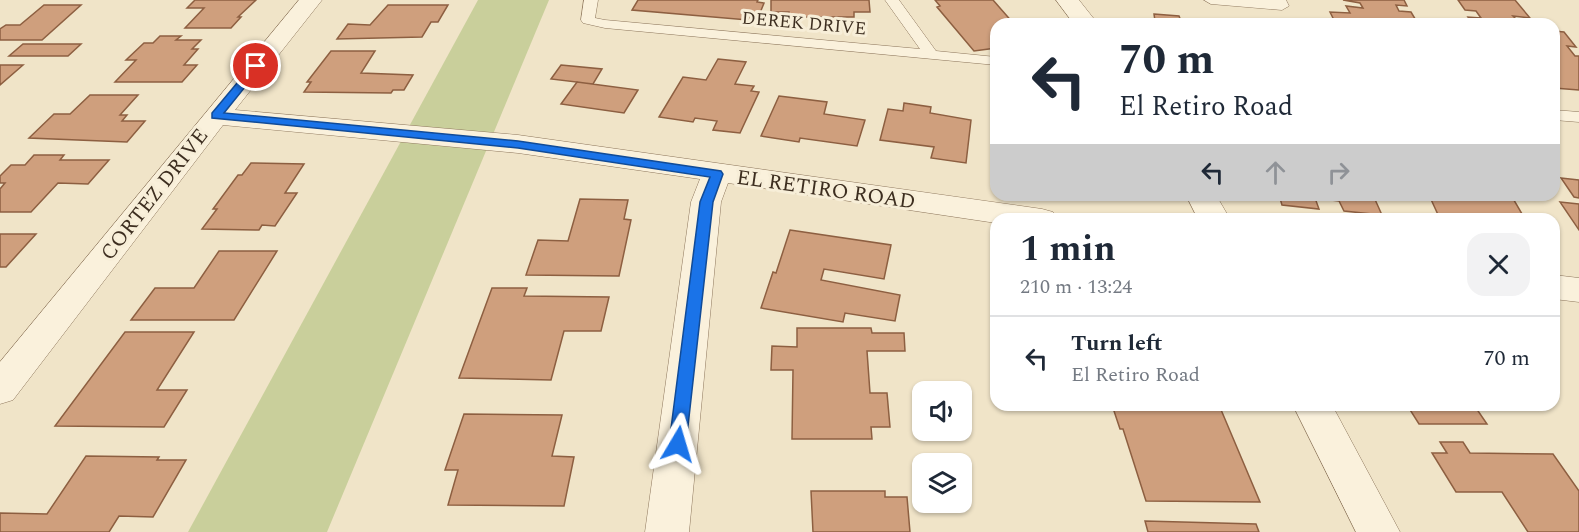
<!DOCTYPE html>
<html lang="en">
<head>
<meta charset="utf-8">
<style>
  :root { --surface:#fff; --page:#f2f2f3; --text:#1f2937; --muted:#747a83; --line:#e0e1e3 }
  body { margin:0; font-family:Spectral,serif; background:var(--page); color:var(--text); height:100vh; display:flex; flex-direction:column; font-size:22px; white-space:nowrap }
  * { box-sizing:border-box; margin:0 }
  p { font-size:20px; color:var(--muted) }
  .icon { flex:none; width:33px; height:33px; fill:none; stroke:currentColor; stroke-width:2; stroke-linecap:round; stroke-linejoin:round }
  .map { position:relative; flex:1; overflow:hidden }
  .panel { position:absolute; left:990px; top:213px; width:570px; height:198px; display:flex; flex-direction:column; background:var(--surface); border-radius:18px; box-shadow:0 2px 4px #0004 }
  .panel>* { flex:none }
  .banner { position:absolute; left:990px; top:18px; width:570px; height:183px; border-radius:18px; box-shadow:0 2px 4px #0004; background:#fff; color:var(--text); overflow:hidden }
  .controls { position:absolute; left:912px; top:381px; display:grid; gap:12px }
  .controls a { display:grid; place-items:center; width:60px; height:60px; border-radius:12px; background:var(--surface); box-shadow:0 2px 4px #0004; font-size:30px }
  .pin { position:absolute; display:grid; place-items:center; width:51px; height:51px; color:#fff; margin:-26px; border:3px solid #fff; border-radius:50%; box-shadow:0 2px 6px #0007 }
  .me { position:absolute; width:66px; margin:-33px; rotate:7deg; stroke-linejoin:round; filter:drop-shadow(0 0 4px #0008) }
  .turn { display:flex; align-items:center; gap:21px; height:126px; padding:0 30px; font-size:27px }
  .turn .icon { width:78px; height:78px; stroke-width:2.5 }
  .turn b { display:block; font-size:42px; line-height:51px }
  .lanes { display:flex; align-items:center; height:57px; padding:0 30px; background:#0003; justify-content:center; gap:30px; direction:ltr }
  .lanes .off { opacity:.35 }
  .round { display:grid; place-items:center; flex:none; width:63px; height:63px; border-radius:18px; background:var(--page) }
  .overview { display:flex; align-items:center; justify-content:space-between; height:102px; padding:0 30px }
  h1 { font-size:36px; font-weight:700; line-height:45px }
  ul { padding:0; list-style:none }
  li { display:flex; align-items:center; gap:18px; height:84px; padding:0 30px; border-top:2px solid var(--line) }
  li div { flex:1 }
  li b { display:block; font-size:22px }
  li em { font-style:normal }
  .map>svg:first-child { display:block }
</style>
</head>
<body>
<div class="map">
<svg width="1579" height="532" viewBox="0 0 1579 532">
  <rect width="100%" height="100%" fill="#f0e4c8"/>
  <path fill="#c9cf9b" d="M478,0H549L327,532H188Z"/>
  <path fill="#cf9f7d" stroke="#8d5f41" stroke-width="1.5" d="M195,0H256L238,17H241L231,28H185L204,8H187Z
    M638,0H758L757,2L764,3L760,13L751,12L748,20L632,10Z
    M771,0H869L870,12H854V17H789V12H771Z
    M935,0H993L1014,24H996V48L974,51L937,7L940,6Z
    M1343,0H1404L1407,6L1396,5L1399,11L1411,12L1417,22L1336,24L1330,12L1350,13L1346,6L1363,8L1360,3Z
    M1458,0H1515L1530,18L1513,16L1517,20L1537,24H1473L1468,17L1481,18L1476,11L1465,10Z
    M44,5H81L42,40H0V29L6,25H20Z
    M388,5H448L438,22H431L422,37L337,39L348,24L370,25Z
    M1154,14L1179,16L1181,21L1192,24H1145L1144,20L1155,21Z
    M1554,31L1564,32L1576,47L1567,46L1575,56H1579V90L1554,88Z
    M160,36H181L176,40H201L192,49H198L184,65H197L182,82H115L136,60H126L144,43H153Z
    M23,44H81L68,56H9Z
    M331,51H375L361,73L413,75L404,90H393L391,93L304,92L311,82H307Z
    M718,59L746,62L735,84L754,86L751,91L759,92L740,133L713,130L717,121L695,118L693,122L659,117L683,77L706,80Z
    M0,65H23L0,85Z
    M561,65L602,69L593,84L551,79Z
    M577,82L638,90L624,113L561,104Z
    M90,95H138L120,115H127L122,121H145L127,142L29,138L54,114H70Z
    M779,96L827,102L824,114L865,120L857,146L800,138L799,142L761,136Z
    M904,103L931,107L930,113L971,120L966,163L931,158L934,147L880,140L888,109L903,111Z
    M34,155H64L60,160H109L88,184L58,183L31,212H0V189L5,183H0V176L11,165H25Z
    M251,163L304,164L285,193H297L275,226L262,225L259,230L202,229L217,209H213L238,175H242Z
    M1561,178L1579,180V198L1574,197Z
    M1279,195H1373L1382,215L1344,211L1339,201L1315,198L1319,209L1282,205Z
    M1429,195H1511L1525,219H1440Z
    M580,199L628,200L624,219L631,220L619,276L526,275L538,240L568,241Z
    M1560,202L1579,204V230Z
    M790,230L891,245L884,279L824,269L821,280L900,295L895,321L845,313L843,322L761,308L773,272L776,273Z
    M0,234H36L6,267H0Z
    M219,251H277L234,320H131L155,288H194Z
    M492,288H527L524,296L609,297L601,331H564L551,380L459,378Z
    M797,328H871L872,333H904L905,351H867L870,393H887L890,427H871L872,439H792L793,370H771L772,346L797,347Z
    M125,332H194L157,390H187L164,427L55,426Z
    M1112,405H1219L1260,502L1146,501L1123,429H1120Z
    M1407,405H1474L1487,424H1419Z
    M464,414L562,415L552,456L574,457L564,506L448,505L458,470H445Z
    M1440,442H1463L1470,453L1553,454L1579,491V532H1528L1502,492H1456L1432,453H1447Z
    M86,456L159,457L157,460H186L153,517L119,516L109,532H0V513L47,514Z
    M811,491H885V497H907L910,532H813Z
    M1145,521L1256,524L1259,532H1148Z"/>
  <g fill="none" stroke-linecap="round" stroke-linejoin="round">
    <g stroke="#8d765c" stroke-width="1">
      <path id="lane" d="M584,0H598L595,18L605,20L920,49L885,0H899L936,51L996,57V65L605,28L583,23L581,20Z
        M1204,0H1286L1289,6L1282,10L1211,4Z
        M1554,110L1579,112V122L1554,120Z"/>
    </g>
    <g stroke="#8d765c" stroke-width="1">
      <path id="street" d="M299,0H322L235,110L518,135L1042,209L1053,212L1058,219H996V223L728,183L721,202L689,532H645L691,202L700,179L518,153L223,125L13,400L0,404V362Z
        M1056,0H1079L1098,24H1074Z
        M1186,195H1216L1230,219H1198Z
        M1554,275L1579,278V302L1554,299Z
        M1293,405H1332L1400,532H1356Z"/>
    </g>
    <use href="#lane" fill="#faf1dc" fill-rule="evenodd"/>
    <use href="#street" fill="#faf1dc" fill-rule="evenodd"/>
  </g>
  <path fill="#1a73e8" stroke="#114b97" stroke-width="1.5" d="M256,63L262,66L224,113L518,141L721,171L723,174L713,202L686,444L683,449L678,451L672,449L669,444L700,202L710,177L518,148L212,118V113L253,64Z"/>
  <g text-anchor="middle" stroke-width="6" stroke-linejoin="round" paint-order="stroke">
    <g font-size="18" fill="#3d2e20" stroke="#f7eed8">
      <text transform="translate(804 23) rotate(5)" y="6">DEREK DRIVE</text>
    </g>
    <g font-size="21" fill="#3d2e20" stroke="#f7eed8">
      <text transform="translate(826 189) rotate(8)" y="7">EL RETIRO ROAD</text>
      <text transform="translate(154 194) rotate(-52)" y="7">CORTEZ DRIVE</text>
    </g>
  </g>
</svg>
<div class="controls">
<a><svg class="icon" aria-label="sound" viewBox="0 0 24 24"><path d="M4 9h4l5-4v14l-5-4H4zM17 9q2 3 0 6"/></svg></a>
<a><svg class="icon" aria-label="layers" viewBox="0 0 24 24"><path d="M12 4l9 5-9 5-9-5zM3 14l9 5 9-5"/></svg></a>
</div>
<div class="pin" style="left:256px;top:66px;background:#d93025"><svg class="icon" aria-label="arrive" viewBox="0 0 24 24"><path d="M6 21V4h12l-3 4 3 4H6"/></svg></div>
<svg class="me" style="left:678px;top:444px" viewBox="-20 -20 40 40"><path d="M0-17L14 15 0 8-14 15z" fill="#1a73e8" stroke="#fff" stroke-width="4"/></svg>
<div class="banner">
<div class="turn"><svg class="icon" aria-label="left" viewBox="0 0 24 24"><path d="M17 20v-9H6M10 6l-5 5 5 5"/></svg><div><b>70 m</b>El Retiro Road</div></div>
<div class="lanes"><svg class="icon" aria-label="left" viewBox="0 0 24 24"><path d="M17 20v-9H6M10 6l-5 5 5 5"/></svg><svg class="icon off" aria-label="ahead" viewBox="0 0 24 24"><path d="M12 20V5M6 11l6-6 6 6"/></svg><svg class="icon off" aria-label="right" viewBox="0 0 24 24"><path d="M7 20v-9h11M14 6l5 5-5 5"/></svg></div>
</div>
<section class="panel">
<div class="overview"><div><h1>1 min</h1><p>210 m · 13:24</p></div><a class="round"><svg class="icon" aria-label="close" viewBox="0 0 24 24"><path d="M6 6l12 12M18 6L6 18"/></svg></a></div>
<ul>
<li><svg class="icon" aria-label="left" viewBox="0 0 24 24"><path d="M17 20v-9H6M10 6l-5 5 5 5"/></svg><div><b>Turn left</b><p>El Retiro Road</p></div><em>70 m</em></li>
</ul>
</section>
</div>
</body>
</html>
